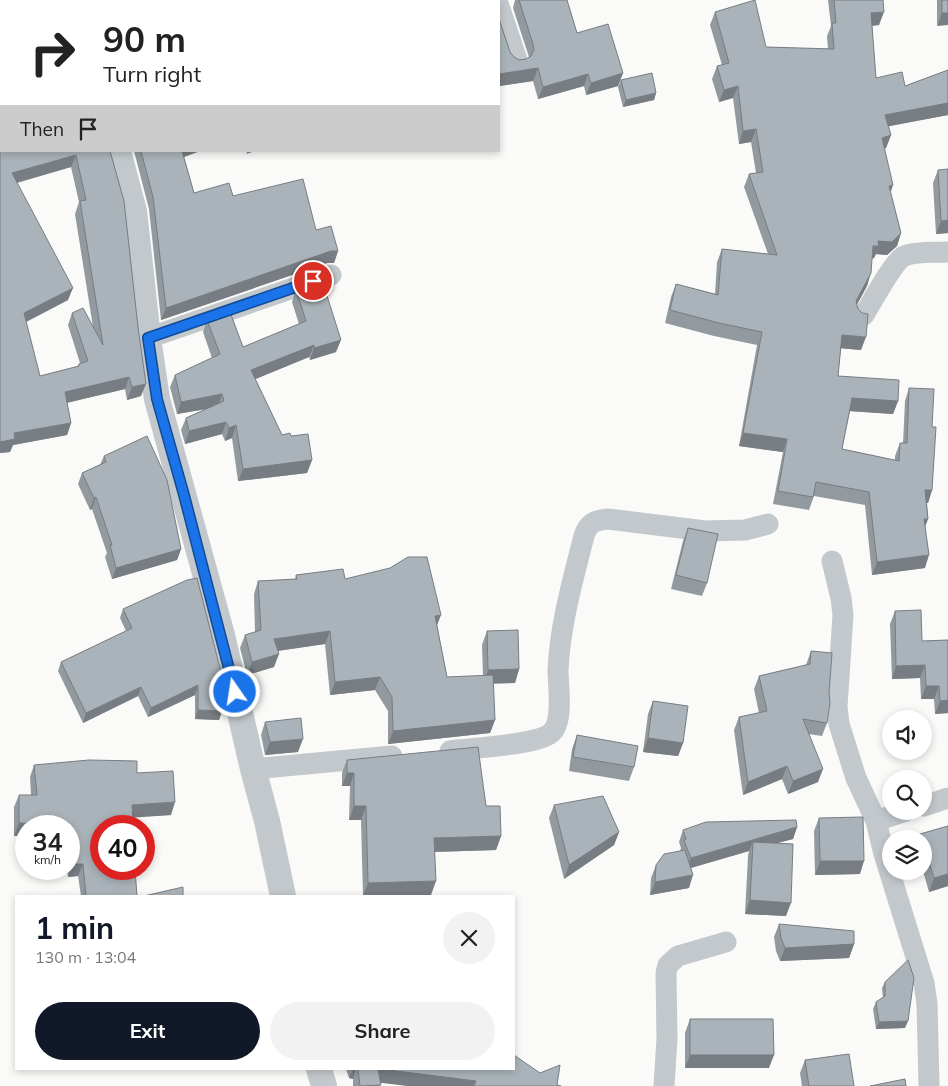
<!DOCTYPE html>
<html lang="en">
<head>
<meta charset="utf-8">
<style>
  :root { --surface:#fff; --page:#f2f2f2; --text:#222; --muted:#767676; --accent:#111827 }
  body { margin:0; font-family:Mulish,sans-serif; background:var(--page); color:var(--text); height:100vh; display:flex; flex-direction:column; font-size:19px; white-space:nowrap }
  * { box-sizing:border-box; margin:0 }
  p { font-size:16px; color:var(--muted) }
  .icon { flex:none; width:28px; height:28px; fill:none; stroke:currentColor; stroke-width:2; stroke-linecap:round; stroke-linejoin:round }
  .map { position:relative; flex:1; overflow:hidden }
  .side { position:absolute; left:15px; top:895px; width:500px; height:175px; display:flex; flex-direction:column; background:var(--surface); border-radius:0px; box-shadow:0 2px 8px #0003 }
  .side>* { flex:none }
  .top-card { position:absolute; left:0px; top:0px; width:500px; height:152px; box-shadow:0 2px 8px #0003; background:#fff; color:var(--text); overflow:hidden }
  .tools { position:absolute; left:882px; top:710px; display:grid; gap:10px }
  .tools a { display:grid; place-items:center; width:50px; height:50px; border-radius:50%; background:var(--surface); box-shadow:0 2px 8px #0003; font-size:25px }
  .speed { position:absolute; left:15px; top:815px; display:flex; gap:10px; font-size:25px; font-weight:700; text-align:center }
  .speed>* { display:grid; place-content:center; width:65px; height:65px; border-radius:50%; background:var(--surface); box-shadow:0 2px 8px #0003; line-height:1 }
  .speed small { font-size:12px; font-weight:400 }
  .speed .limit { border:8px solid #d22; background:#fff; color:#111 }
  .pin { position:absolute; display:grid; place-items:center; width:42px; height:42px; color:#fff; margin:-21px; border:2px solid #fff; border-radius:50%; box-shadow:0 1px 5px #0007 }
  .me { position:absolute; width:55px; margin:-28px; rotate:347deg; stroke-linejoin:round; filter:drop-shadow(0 0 4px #0008) }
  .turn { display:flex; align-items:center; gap:18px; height:105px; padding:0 20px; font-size:22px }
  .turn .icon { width:65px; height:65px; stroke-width:2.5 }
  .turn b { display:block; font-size:35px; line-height:42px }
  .then { display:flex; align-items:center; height:48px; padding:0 20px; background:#0003; gap:10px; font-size:19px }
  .round { display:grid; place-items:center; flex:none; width:52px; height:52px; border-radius:26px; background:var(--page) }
  .summary { display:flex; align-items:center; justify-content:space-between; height:85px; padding:0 20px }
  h1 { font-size:30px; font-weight:700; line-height:38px; color:var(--accent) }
  .primary-button { display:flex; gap:10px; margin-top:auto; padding:10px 20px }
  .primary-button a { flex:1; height:58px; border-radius:30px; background:var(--accent); color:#fff; font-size:20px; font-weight:700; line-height:58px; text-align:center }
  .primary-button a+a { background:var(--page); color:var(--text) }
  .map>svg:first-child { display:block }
</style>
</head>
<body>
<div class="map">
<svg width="948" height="1086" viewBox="0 0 948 1086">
  <rect width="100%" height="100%" fill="#fafaf8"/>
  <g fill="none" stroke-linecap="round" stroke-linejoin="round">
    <path stroke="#c3c8cc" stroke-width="21" d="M499,6L517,60
      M864,315C872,302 893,262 904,256C917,251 935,253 948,252
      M148,338L331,275
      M832,561L841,598L843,615L837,707L839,724L856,778L876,821L884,854L924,983L927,1004L929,1086
      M450,751C471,748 537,745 551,733C564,722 558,687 558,670C560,625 573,579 584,536C588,523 595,520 608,519L705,531L745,530L768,524
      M253,769L392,756
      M924,806L948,798
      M876,821L906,811
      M664,1086L667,1039L666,973L668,965L678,956L726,942"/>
    <path stroke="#c3c8cc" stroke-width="26" d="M74,0L75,1
      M118,151L134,211L148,338L157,399L222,635L253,769L267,821L283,896
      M319,1069L324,1086"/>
  </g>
  <path fill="#929a9f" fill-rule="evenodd" d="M270,0H490V1H271Z
    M515,0H567L577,33L623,73L618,86L586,95L584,86L538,99L533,81L499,86V19L510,52L514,57L519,60L526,59L529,57L513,8Z
    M828,0H883L879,25L872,26L876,78L905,86L948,70V115L888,126L891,135L886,148L884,149L890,193L901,233L897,246L887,255L876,254L874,258L872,259L867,286L857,304L861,350L841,348L838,376L898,401L893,414L850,411L842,449L895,460V456L900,443H903L905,401L909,388L932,427V490L928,503H927L928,519L925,526V568L872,575L865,505L814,496L809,510L773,504L783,452L739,446L757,345L714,336L665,323L671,297L676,284L715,294L717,262L722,249L768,254L744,187L749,174L756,173L751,142L739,144L733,98L719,102L712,79L717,66L722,65L710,25L715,12L766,47L828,49L827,36L831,26Z
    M937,0H948L937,26Z
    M621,80L656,93L654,100L623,107L618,87Z
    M0,94L110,151L141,396L127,400L125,389L67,403L71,423L67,435L13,445L10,452L0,453ZM71,167L79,202L75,214L93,327L72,313L68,325L80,363L79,364L77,367L40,376L26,322L68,300L17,183Z
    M134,151H200L184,157L194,193L233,196L316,230L338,251L334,263H327L161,320L149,209Z
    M938,170L948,233L936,234L933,183Z
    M296,289L336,352L310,360L309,357L255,379L282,435L291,436L312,460L307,473L238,481L232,438L225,441L222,434L185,444L181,430L186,418L206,409L177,414L170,387L175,375L212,358L203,332L207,320L243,347L299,324L292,302Z
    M104,456L181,549L177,560L112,579L105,557L107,553L92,509L90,510L78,484L82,473L100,465Z
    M688,528L707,583L702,596L671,589L683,541Z
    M296,575L345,579L437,625L447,677L483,676L482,645L487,631L519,669L515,683H493L495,720L490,733L388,744V711L375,690L330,695L325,644L278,651L274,667L247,675L240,648L245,635L255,632L254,594L258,581L295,579Z
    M123,609L222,711L219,720L195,719V695L148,717L138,696L83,723L58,671L61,662L126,631L120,618Z
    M895,611L922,641L948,640V713L935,714L934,699H921L920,678L892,679L890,624Z
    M811,651L827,723L822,736L809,734L818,782L788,794L782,779L743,795L734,730L739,717L759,713L754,689L759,676L806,665Z
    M653,701L683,743L678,756L643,752L648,714Z
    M265,722L298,752L265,755L261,735Z
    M577,735L634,767L629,781L569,771L572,749Z
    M347,760L486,806L501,836L496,850L435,852L431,895L363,896L361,820H349L350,786H342V773Z
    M34,765L137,773L171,815L133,817V823L132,826H101L137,896H81L78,876L68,877L67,869H69V826L14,836V807L19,795H31L30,777Z
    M554,805L619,832L614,845L564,879L549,818Z
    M819,818L860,874L815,875L814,831Z
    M948,826V886L929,892L923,871H924V839H918L920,834Z
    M797,827L793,839L776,843L786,916L745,914L748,856L749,851L691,868L689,888L650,895L651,878L656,865L680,851L681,848L679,842L683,830Z
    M779,924L854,944L849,958L780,961L776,951L774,937Z
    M885,982L905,1028L876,1029L873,1009L876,1002L883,998L882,988Z
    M690,1019L769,1068H685V1033Z
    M805,1060L854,1086H802L800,1073Z
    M346,1069H514L557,1085L561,1086H408L380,1082V1086H353V1079L349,1078Z"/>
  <path fill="#777d82" d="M34,0H42L41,1H33Z
    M884,12L879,25L866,26L871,13Z
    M942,13H948V25L937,26Z
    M538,68L533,81L499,86V74Z
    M0,71H1V78L0,81Z
    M623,73L618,86L586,95L591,83Z
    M588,74L584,86L538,99L543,87Z
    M738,86L733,98L719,102L724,90Z
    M656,93L654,100L623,107L626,100Z
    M948,103V115L880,128L885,115Z
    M756,129L751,142L739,144L743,131Z
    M891,135L886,148L877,151L882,138Z
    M181,151H200L181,158Z
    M248,151H255L246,154Z
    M76,155L71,167L8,185L12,173Z
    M893,185L889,198V186Z
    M948,220V233L936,234L941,221Z
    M901,233L897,246L887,255L876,254L874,258L869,259L873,246L878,241Z
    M331,251H338L334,263H327L161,320L166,308Z
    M871,273L867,286L852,314L856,301Z
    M73,288L68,300L20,325L24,313Z
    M842,335L866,337L861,350L837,348Z
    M341,340L336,352L310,360L314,348Z
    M314,345L309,357L246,383L251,370Z
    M129,377L125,389L61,404L65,392Z
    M146,384L141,396L127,400L132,387Z
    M222,394L218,407L177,414L181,402Z
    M852,398L898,401L893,414L848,411Z
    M226,422L222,434L185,444L189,431Z
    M71,423L67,435L13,445L10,452L0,453V442L14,433Z
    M236,425L232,438L225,441L229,428Z
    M743,433L787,439L783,452L739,446Z
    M312,460L307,473L238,481L243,469Z
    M925,490H932L928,503L921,502Z
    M96,497L92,509L90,510L94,498Z
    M924,519H928L923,532Z
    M181,549L177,560L112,579L116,568Z
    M929,555L925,568L872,575L877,562Z
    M441,615L436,628L435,616Z
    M330,631L325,644L269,652L274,639Z
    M279,654L274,667L247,675L252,662Z
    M925,665L920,678L892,679L896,666Z
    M519,669L515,683L484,684L488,670Z
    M380,677L375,690L330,695L335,682Z
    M198,685L195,695L148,717L151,708Z
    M926,686H939L934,699H921Z
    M141,687L138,696L83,723L86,713Z
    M948,700V713L935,714L940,701Z
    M198,710L222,711L219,720L195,719Z
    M495,720L490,733L388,744L393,731Z
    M648,738L683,743L678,756L643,752Z
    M303,739L298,752L265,755L270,742Z
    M787,766L782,779L743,795L748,782Z
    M823,769L818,782L788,794L793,781Z
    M347,773H354L350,786H342Z
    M175,802L171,815L128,818L132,805Z
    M354,806H366L361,820H349Z
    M19,823L70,825L69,827V826H26V836H14Z
    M797,827L793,839L752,850L753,842L749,851L687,869L691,858Z
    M619,832L614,845L564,879L569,865Z
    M501,836L496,850L429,852L434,838Z
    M820,861H864L860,874L815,875Z
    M72,864H83L78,876L68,877Z
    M948,874V886L929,892L934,878Z
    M693,875L689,888L650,895L655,882Z
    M436,881L431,895L363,896L368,883Z
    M750,900L791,903L786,916L745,914Z
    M854,944L849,958L780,961L785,948Z
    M908,1021L905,1028L876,1029L879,1022Z
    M690,1055H774L769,1068H685Z
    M353,1069H356L353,1079L349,1078Z
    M378,1069H381L476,1081L475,1086H408L374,1082Z"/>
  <path fill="#aab3b9" stroke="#777d82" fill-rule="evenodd" d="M0,0H34L35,1H1V71H0Z
    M118,0H135V1H113Z
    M278,0H490V1H278Z
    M519,0H567L577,33L608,24L623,73L591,83L588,74L543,87L538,68L499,74V19L510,52L514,57L519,60L526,59L531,56L534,50L533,44Z
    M755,0L766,47L834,49L832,23H836L834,0H883L884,12L871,13L876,78L902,72L905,86L948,70V103L885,115L891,135L882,138L893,185L889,186L901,233L892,242L878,241L879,246H873L871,273L856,301L858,309L862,313L868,314L866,337L842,335L838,376L899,380L898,401L852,398L842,449L899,461L900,443H907L909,388L934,389L932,427H936L932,490H925L928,519H924L929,555L877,562L869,492L816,482L813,497L778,491L787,439L743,433L762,332L719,323L670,310L676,284L718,295L722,249L777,255L749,174L763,172L756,129L743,131L738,86L724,90L717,66L729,63L715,12Z
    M942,0H948V13H942Z
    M652,73L656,93L626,100L621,80Z
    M0,94H1V151H110L124,201L138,327L146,384L132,387L129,377L65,392L71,423L14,433L15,439L0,442ZM76,155L86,200L80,201L103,345L83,308L72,313L88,361L79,364V366L40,376L24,313L73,288L12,173Z
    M141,151H182L194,193L229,183L233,196L303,179L316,230L331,226L338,251H331L166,308L153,197Z
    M948,169V220L941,221L938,170Z
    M322,280L341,340L314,348V345L251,370L282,435L290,433L291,436L308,434L312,460L243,469L236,425L229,428L226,422L189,431L186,418L224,401L222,394L181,402L175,375L220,354L207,320L230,312L243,347L306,321L296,289Z
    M147,436L167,480L181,549L116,568L110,545H112L96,497L94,498L82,473L106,462L104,456Z
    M688,528L718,534L707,583L676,575Z
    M408,557H427L441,615L435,616L447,677L493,675L495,720L393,731L392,697L380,677L335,682L330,631L274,639L279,654L252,662L245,635L261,630L258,581L297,579L296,575L343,569L345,579L390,568Z
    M197,578L223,680L222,711L198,710V685L151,708L141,687L86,713L61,662L132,628L123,609L187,580Z
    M921,610L922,641L948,640V700L940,701L939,686H926L925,665L896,666L895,611Z
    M518,630L519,669L488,670L487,631Z
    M811,651L832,653L829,693L830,703L827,723L803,719L823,769L793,781L787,766L748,782L739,717L767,711L759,676L810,664Z
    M653,701L688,706L683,743L648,738Z
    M301,718L303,739L270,742L265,722Z
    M577,735L638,746L634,767L573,757Z
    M478,747L486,806H500L501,836L434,838L436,881L368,883L366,806H354V773H347V760Z
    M89,760L137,761V773L173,771L175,802L132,805L133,823H130V826H101V869H135L137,896H86L83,864H72L70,825L19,823V795H37L34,765Z
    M603,796L619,832L569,865L554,805Z
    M863,817L864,861H820L819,818Z
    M796,820L797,827L691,858L684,841L686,839L683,830L706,822Z
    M948,826V874L934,878L924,846V839H921L920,834Z
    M753,842L793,844L791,903L750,900Z
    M685,850L693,875L655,882L656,865L664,854Z
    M183,887V896H144Z
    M779,924L854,931V944L785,948L781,938Z
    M908,960L914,978L908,1021L879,1022L876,1002L885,996V982Z
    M690,1019H773L774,1055H690Z
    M849,1054L854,1086H809L805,1060Z
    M514,1055L540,1073L560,1065L557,1085L561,1086H474L476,1081L381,1069H514Z
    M358,1069H378L381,1085L360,1086Z
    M905,1079L906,1086H870Z"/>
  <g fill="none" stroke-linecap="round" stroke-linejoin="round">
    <g stroke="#114b97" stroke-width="12">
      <path id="route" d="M235,692L184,495L157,399L148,338L313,281"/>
    </g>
    <use href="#route" stroke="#1a73e8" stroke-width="9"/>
  </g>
</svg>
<div class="tools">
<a><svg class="icon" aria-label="sound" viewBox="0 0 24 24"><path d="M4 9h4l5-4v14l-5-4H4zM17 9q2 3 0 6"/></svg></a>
<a><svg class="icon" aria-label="search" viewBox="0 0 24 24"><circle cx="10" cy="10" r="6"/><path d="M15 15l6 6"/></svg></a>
<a><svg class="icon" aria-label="layers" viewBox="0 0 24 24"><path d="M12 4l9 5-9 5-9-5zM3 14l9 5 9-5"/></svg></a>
</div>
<div class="speed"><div>34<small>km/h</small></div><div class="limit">40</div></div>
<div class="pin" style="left:313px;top:281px;background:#d93025"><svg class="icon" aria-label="arrive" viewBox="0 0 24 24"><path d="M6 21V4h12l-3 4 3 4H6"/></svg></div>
<svg class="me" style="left:235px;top:692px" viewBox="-20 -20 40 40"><circle r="17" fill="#1a73e8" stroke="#fff" stroke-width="3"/><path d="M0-11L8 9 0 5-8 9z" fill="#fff"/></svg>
<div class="top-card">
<div class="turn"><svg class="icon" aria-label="right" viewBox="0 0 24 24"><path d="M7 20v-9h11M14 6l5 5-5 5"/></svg><div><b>90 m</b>Turn right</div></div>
<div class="then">Then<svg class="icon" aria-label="arrive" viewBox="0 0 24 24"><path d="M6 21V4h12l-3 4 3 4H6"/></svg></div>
</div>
<section class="side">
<div class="summary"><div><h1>1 min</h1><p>130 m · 13:04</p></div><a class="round"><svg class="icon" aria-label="close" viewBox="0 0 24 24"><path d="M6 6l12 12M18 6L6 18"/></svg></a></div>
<div class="primary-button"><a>Exit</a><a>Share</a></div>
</section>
</div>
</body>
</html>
